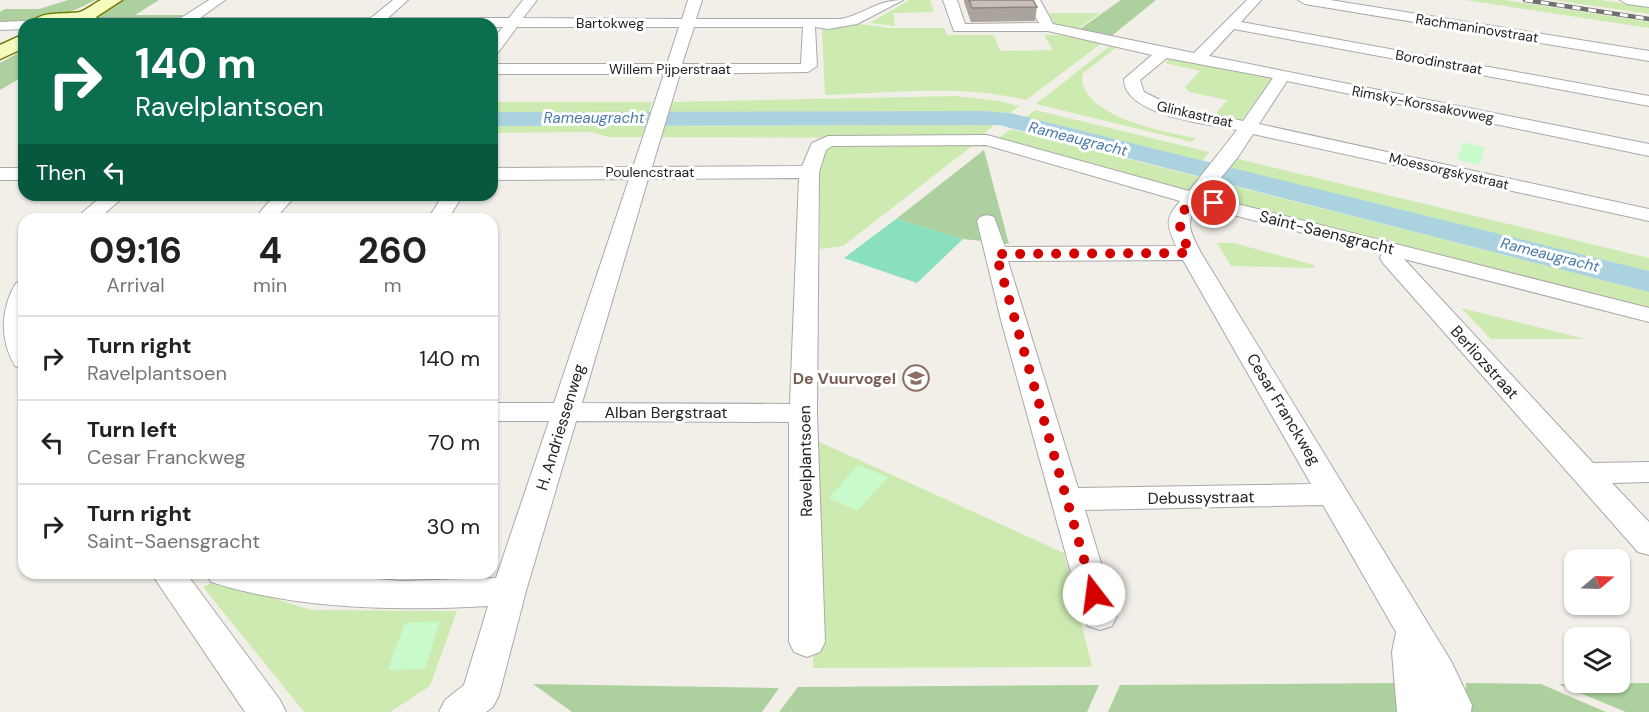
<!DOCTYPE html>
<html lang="en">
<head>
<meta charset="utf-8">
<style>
  :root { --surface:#fff; --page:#f2f2f2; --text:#222; --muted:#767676; --line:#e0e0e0 }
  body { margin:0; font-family:"DM Sans",sans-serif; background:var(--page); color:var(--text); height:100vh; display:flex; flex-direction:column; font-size:22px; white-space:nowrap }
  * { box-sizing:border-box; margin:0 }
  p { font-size:20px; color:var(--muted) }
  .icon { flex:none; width:33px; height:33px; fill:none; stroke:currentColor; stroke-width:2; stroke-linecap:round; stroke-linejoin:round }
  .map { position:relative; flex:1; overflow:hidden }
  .side { position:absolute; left:18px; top:213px; width:480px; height:366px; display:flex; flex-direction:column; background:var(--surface); border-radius:18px; box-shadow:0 2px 4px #0004 }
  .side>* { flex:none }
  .guide { position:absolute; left:18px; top:18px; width:480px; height:183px; border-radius:18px; box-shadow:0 2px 4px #0004; background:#0b6e4f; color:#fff; overflow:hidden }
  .needle { width:39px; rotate:71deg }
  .tools { position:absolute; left:1564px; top:549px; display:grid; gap:12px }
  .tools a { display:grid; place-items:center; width:66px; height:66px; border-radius:12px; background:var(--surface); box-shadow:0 2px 4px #0004; font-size:30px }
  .pin { position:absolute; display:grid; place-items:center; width:51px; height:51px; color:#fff; margin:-26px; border:3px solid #fff; border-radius:50%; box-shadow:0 2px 6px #0007 }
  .me { position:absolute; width:66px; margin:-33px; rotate:345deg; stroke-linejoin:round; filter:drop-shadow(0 0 4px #0008) }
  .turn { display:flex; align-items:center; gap:21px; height:126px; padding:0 18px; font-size:27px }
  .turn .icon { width:78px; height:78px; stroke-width:2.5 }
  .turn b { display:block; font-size:42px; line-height:51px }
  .then { display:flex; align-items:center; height:57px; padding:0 18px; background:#0003; gap:12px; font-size:22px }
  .eta { display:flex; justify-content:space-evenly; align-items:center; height:102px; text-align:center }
  .eta b { font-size:36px; font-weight:700; line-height:42px }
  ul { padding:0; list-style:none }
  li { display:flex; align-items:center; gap:18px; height:84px; padding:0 18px; border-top:2px solid var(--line) }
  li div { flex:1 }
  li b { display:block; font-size:22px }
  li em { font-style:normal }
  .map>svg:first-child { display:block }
</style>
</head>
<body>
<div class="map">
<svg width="1649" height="712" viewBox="0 0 1649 712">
  <rect width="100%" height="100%" fill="#f2efe9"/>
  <path fill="#cdebb0" d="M909,0H930L934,12L893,13L895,26L870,23Z
    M1465,0H1504L1649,22V28Z
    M1553,0H1601L1649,7V14Z
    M1049,13H1100L1075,31L1056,27Z
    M860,24L890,28H944L947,35H994L1000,51L1053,50L1044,35H1061L1102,43L1026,100C960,84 892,93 825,95L822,30Z
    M1111,45L1117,47L1082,74C1079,117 1163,131 1195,138L1192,142L1036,104Z
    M1173,56L1274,77L1240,122L1214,116L1227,100L1189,92L1185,87L1200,71L1165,63Z
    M957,96L999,101L1019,106L1010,113L983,111L667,112L670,102Z
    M492,102H652L649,112H492Z
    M1035,110L1209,152L1202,161L1026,117Z
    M994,125L979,138L608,137L592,132L492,133V126Z
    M1011,129L1649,292V312L1343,234L1005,141L1000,137Z
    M976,143L843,246L820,249L819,160L826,150L834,145Z
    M1230,157L1649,258V271L1222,166Z
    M1217,243H1234L1314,265V268L1231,266Z
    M1461,308L1585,339H1491Z
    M815,440L1064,553L1092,667L813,668Z
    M215,581L312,610L457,611L430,686L390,712H304L203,587Z"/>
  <path fill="#add19e" d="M68,0H95C62,18 38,23 0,24V12L5,9H39Z
    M117,0H159L135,15H187L178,20L94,19V13Z
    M1121,0H1156L1109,38L1077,31Z
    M24,50V76L0,90V63Z
    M984,150L1009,244L963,239L896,219Z
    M1396,683L1402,712H1108L1120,685Z
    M1466,683L1541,684L1606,712H1466Z
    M1649,683V712H1626L1558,684Z
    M533,684L779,688L762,712H572Z
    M1099,685L1087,712H779L798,687Z"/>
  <path fill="#c8facc" d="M1463,142L1485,147L1480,165L1457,160Z
    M858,465L888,477L857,511L829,498Z
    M440,621L425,669L388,670L405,623Z"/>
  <path fill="#88e0be" d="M896,219L963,239L917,283L844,258Z"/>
  <path fill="#aad3df" d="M983,111L1010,113L1649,271V292L999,125L492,126V112Z"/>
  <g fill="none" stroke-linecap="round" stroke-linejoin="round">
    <g stroke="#a9a9a9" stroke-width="2">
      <path id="minor" d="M209,0H225L200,18H371L393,0H408L388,18H509L523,0H537L523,18L682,19L688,0H702L696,19H840C864,15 876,0 903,0L857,24L828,29L815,27L817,66L808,72L680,74L652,167L802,166L812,143L828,136L987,135L1189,191L1237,130C1209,124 1124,116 1124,79L1152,55L1048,31H954L943,0H957L965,24L1039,23L1026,0H1040L1053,24L1194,53L1247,0H1261L1241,22L1649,96V106L1234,29L1209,56L1649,144V156L1287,81L1259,124L1649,209V221L1253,134L1238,157L1206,196L1649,308V322L1404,259L1593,463L1649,462V482L1612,483L1649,522V555L1638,552L1383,263L1380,258L1382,253L1198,206C1183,224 1192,234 1201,253L1451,661L1472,705L1471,712H1397L1392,652L1396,632L1323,505L1085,510L1117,616L1112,626L1100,630L1088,626L1083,616L1001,320L977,221L980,217L987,215L994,217L1005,247L1176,246C1167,225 1164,220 1180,201L986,145L832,146L826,150L819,172L817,413L825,642L820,652L807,657L794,652L789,642V422L576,421L526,591L499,695L493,707L486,712H439L445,700L464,685L488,606C398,611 298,610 211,582L206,573H293L402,581L496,578L549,421H492V403H554L629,179L492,180V168L633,167L664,74H492V64H667L679,27H517L497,54L492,55V41L503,27H492V24H84L83,22L90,18H181ZM694,27H803L801,64H682ZM1167,58L1273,78L1243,121L1172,106L1144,92L1140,80ZM799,178L790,404L582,403L648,179ZM1183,260L1311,484L1078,488L1008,261Z
        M1298,0H1330L1649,51V61L1305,4Z
        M1620,0H1649V7L1627,4Z
        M24,21L30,24H24V29L0,30V22Z
        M0,168H24V180H0Z
        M103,195H126L98,219H75Z
        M275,195H296L275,219H254Z
        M443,195H463L448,219H428Z
        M24,281V369L15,366C0,341 0,309 16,283Z
        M151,573H186L280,700L286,712H245Z"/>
    </g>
    <g stroke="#707d05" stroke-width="3">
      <path id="secondary" d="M101,0H122L96,17L99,21L97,24L72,22L30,24C40,10 65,15 80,12C86,10 95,3 101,0Z
        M24,34V48L0,59V45Z"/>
    </g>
    <use href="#minor" fill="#fff" fill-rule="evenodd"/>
    <use href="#secondary" fill="#f7fabf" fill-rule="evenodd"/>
    <g stroke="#707070" stroke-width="4.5">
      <path id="rail" d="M1525,0L1649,19"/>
    </g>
    <use href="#rail" stroke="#fff" stroke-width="3" stroke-dasharray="8" stroke-linecap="butt"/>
  </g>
  <path fill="#aba49e" d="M964,0H1033L1037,7L1035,21L971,22L964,2Z"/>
  <path fill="#c7bfb8" stroke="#8b8681" stroke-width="1.5" d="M969,0H1033L1037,7L972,8Z"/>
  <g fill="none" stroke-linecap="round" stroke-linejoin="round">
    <path stroke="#d40000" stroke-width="10" stroke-dasharray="0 18" d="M1094,594L996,254L1190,253C1178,226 1175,223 1192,198L1214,203"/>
  </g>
  <defs>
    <g id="school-ring" transform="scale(1.35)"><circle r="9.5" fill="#fff" stroke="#8d6e63" stroke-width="1.5"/><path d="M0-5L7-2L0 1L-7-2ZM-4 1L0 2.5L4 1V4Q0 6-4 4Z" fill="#8d6e63"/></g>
  </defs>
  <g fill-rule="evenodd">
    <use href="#school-ring" x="916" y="378"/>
  </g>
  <g text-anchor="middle" stroke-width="6" stroke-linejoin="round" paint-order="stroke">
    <g font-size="14" fill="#222" stroke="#fff">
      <text x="610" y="28">Bartokweg</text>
      <text transform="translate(1477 28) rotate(9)" y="5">Rachmaninovstraat</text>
      <text transform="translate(1439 62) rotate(10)" y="5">Borodinstraat</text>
      <text x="670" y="74">Willem Pijperstraat</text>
      <text transform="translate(1423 104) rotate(11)" y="5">Rimsky-Korssakovweg</text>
      <text transform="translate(1195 114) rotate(13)" y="5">Glinkastraat</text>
      <text transform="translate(1449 171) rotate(13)" y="5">Moessorgskystraat</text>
      <text x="650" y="177">Poulencstraat</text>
    </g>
    <g font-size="15" font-style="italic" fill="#4a7aab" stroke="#fff">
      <text x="594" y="123">Rameaugracht</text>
      <text transform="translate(1078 139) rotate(14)" y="5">Rameaugracht</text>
      <text transform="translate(1550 255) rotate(14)" y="5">Rameaugracht</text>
    </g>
    <g font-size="16" fill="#222" stroke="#fff">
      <text transform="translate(1327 232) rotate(14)" y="6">Saint-Saensgracht</text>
      <text transform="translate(1485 362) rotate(48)" y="6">Berliozstraat</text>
      <text transform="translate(1284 409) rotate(59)" y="6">Cesar Franckweg</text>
      <text x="666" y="418">Alban Bergstraat</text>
      <text transform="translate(560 427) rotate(-73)" y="6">H. Andriessenweg</text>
      <text transform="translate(805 461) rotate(-91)" y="6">Ravelplantsoen</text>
      <text transform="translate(1201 497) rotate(-1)" y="6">Debussystraat</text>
    </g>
    <g font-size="16" font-weight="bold" fill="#785e54" stroke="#fff" text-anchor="end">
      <text x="896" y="384">De Vuurvogel</text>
    </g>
  </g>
</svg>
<div class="tools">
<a><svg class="needle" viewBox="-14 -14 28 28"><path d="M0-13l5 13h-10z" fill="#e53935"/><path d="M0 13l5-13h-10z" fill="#767676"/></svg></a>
<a><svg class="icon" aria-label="layers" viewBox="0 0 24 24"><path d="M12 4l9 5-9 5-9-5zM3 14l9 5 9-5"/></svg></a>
</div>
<div class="pin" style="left:1214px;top:203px;background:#d93025"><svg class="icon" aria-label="arrive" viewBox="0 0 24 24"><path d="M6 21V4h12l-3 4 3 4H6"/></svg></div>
<svg class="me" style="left:1094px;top:594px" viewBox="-20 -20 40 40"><circle r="19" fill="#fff"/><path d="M0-13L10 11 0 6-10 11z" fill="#d40000"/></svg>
<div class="guide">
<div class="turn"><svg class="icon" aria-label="right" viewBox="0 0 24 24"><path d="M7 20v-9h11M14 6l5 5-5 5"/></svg><div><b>140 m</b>Ravelplantsoen</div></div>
<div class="then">Then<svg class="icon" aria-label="left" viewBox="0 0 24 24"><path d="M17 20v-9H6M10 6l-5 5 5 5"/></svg></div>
</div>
<section class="side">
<div class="eta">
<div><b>09:16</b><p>Arrival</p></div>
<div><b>4</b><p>min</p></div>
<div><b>260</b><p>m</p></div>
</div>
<ul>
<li><svg class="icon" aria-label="right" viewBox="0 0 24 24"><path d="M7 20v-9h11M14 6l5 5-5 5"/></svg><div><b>Turn right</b><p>Ravelplantsoen</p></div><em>140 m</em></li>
<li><svg class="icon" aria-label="left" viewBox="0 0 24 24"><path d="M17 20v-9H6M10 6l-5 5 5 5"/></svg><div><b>Turn left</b><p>Cesar Franckweg</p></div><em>70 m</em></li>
<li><svg class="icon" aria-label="right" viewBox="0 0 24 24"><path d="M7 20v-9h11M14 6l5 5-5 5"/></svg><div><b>Turn right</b><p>Saint-Saensgracht</p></div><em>30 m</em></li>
</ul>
</section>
</div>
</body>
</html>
